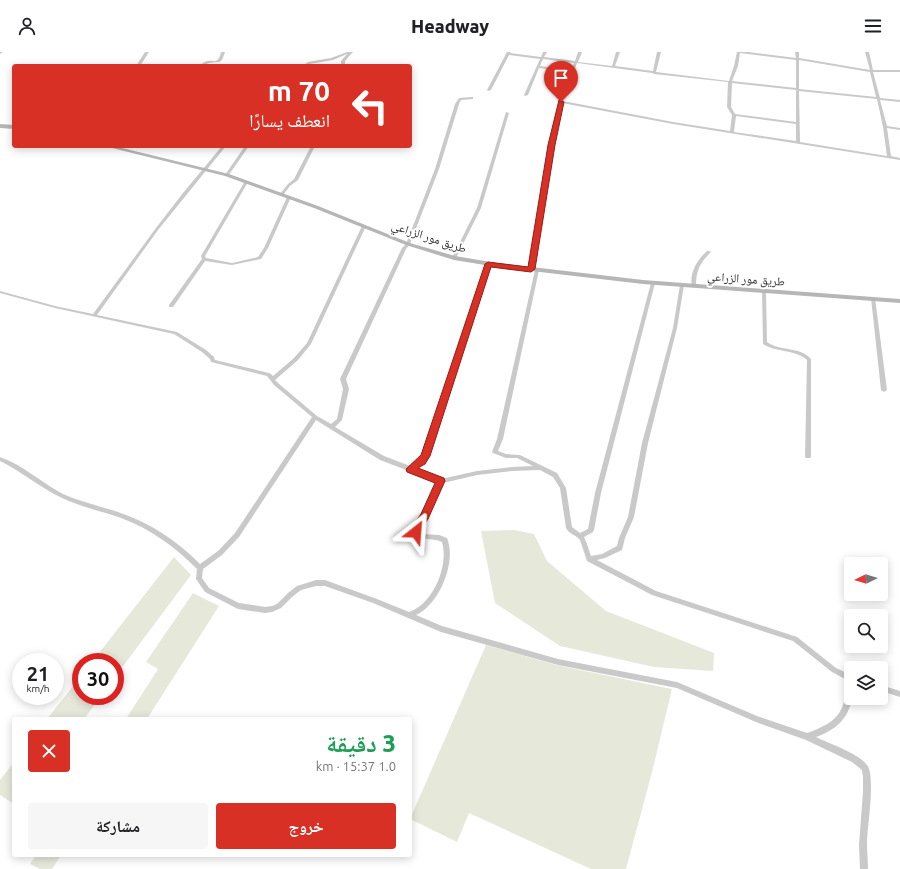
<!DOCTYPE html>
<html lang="ar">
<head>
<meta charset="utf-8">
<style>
  :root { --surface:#fff; --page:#f6f6f6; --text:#202124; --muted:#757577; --accent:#d93025 }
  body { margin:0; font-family:Ubuntu,"Noto Naskh Arabic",sans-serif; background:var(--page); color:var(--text); direction:rtl; height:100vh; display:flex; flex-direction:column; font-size:15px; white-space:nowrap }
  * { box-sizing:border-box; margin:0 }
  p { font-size:13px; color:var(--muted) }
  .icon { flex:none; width:22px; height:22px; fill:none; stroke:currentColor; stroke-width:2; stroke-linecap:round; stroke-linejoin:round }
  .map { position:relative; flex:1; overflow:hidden; direction:ltr }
  .side { position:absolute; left:12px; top:665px; width:400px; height:140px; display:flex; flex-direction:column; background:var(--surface); border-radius:4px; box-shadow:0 2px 10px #0003; direction:rtl }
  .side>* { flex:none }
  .top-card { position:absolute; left:12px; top:12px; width:400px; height:84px; border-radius:4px; box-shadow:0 2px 10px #0003; direction:rtl; background:#d93025; color:#fff; overflow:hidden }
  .needle { width:26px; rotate:265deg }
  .fabs { position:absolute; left:844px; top:505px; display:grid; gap:8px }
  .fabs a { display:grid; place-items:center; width:44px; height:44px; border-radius:4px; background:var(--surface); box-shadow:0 2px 10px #0003; font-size:20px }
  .speed { position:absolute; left:12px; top:601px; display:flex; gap:8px; font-size:20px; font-weight:700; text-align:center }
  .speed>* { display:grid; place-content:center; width:52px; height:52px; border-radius:50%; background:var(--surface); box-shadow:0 2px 10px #0003; line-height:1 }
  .speed small { font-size:10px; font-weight:400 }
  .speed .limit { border:6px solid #d22; background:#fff; color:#111 }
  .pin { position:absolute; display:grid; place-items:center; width:34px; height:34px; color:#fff; margin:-41px -17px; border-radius:50% 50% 50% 0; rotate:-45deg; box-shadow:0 0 4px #0007 }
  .pin .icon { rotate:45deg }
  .me { position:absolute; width:44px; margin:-22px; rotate:28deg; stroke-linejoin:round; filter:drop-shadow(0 0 3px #0008) }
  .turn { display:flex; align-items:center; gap:14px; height:84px; padding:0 16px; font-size:18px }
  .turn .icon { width:52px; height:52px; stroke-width:2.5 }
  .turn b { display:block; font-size:28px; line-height:34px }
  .round { display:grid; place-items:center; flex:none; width:42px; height:42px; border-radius:4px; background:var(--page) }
  .summary { display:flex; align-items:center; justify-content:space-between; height:68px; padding:0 16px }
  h1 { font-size:24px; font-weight:800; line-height:30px; color:#1e9e55 }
  .primary-button { display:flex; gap:8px; margin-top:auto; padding:8px 16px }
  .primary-button a { flex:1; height:46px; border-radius:4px; background:var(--accent); color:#fff; font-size:16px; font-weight:800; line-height:46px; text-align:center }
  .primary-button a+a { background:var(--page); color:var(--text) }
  header { display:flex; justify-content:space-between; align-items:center; height:52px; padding:0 16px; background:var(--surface); font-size:18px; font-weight:800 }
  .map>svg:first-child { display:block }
</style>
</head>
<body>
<header><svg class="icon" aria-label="menu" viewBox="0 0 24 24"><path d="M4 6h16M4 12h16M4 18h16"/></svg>Headway<svg class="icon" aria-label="person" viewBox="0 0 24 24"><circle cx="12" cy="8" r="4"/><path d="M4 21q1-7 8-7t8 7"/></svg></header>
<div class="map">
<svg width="900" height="817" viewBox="0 0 900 817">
  <rect width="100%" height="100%" fill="#fff"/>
  <path fill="#e6e8da" d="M514,478L534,482L547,509L606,559L714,601L713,619L654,615L560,594L495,551L481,479Z
    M174,505L191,523L115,625V610H92Z
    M193,541L219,554L147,667H126L158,617L146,610Z
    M486,593L556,613L672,637L652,720L626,817H591L469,761L457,790L410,767Z
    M81,624V644H101L84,667H47Z
    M14,710V752L0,743V728Z
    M36,803H61L52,817H40L30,812Z"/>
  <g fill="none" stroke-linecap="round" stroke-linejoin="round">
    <path fill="#c9c9c9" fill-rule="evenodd" d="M0,0H3L0,2Z
      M145,0H149L140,14H136Z
      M221,0H225C221,13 220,9 209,11C205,12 204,14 199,14C200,13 204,10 205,10C215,6 217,15 221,0Z
      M347,0H353L345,9V12L349,14H345L341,12V9L347,2L333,8L310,12L306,14H302L308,10L331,6Z
      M507,0H511L510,1L541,5L543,0H547L544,5L575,9L578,0H582L578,10L612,14L616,0H620L615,14L653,19L657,0H661L656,20L729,29L734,14L737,0H748L796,6L795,0H799V6L870,18L865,0H869L873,18H900V20H873L880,46L900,48V50L880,48L887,74L900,76V78L887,76L891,104L900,106V108L673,72L562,51L554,93L533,217L531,218H529V217L550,93L559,49L571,20L539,16L528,43L525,44L524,43L540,7L509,3L491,38L488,39L487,38ZM740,1L796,8V36L732,29L738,14ZM543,7L574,11L571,18L540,14ZM799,8L870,20L876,45L799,37ZM577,11L652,21L654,22L728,30L727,55L732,63L730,79L673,70L563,49ZM732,31L796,38V70L735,62L731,55ZM799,39L877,47L883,75L887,104L800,90ZM736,64L796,72V89L734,80Z
      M472,45H473V47L461,48L459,52L439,117L410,192L406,197L346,327L349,337L342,368L335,375L384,404L410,414L420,407L422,404L486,212L488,211L490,212L428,404L424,411L415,417L441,427L477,419L512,415L533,414L517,406H506L493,401L492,400L497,387L535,218V217H539V218L503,387L498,399L506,402L520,403L557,421L566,436L572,475L580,481L588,477L595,441L651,231L653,230H655V231L601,441L594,478L593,480L584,485L587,492L591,504L602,502L617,494L619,486L628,465L642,391L673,276L680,233V232H684V233L677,276L648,391L634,465L625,486L622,498L605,506L597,508L656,539L797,585L836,616L851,623V646H852C848,668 835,678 816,685C830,692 858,701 867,713C876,724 867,776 867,792C867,800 868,809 868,817H860L859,793L863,739V725L862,718L852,710L806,688L756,670L677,636L558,613L441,580L373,551L325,534H316L301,538L292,545L281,556L272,560L265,561L238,557L205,540L196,527L197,517C175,495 151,477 121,466C101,459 80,455 60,445C39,435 21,419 0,409V405C23,413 42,431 63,442C81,450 100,454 118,460C151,471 176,488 200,512L218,499L235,481L312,365L274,333L267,324L211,310L210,307L202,300L174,282L55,256L0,241V239L55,254L93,262L156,176L183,141L222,94H226L158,178L97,263L177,280L206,298L214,305L215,308L269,321L271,322L273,324L294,306L307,291L362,174L363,173H365L366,174L311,292L298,308L275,328L278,331L317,364L331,372L337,367L343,337L340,327L402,196L406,192L435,117L455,52L459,46ZM316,368L380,408L438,430L422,462L412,477L416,485C425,488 434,486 442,490C449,514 433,552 409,560L377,547L325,528H316L297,534L288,541L277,552L272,554L265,555L239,551L209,536L202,526L203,517L222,503L239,485ZM540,418L553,425L560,436L566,476C569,482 576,483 580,488L587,509L652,543L793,589L832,620L847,628C845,661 838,670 807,681L757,664L677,630L558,607L442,574L416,563C439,553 457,510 447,486L439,483L421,482L420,481L418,477L426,466L443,431L477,423L512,419Z
      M506,60L509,61L481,156L456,206V207H452V206L477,156Z
      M245,94H249L228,124H226L225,123Z
      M311,94H315L298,128L290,134L283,143H281L280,142L288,132L294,127Z
      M245,129L248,130L205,204L206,206L232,211L258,205L264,196L287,145L290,144L291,145L268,196L261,207L232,213L205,209L173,255H169V253L202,207L201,204Z
      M707,199H709L711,200C700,211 696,218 696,234L694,235H692C689,221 697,208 707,199Z
      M762,238H766V239L767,290C781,300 800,294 811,307V405L810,406H806L805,405L807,308C795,297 777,301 763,292Z
      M871,245H873L875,246L887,338L884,340L881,338L871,246Z
      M881,633L900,639V645L881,639Z"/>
    <path fill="#b6b6b6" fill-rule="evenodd" d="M0,72L14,73V77L0,76Z
      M104,94H114L229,122L318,154L410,191L455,204L497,211L643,228L900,247V251L643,232L497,215L454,208L406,193L314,156L225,124Z"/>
  </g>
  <path fill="#d93025" stroke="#8d1f18" d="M559,48L564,50L555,93L535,217L531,220L491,215L430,404L425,412L418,416L444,426L445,429L428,467L420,478L419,483L416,484L412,483L410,477L421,462L435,431L407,420L406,417L421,403L485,212L488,210L528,215L548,93Z"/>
  <g text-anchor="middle" stroke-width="4" stroke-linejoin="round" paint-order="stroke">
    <g font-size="12" fill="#2c2c2c" stroke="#fff">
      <text transform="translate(429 185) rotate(18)" y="4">طريق مور الزراعي</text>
      <text transform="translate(746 227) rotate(4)" y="4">طريق مور الزراعي</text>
    </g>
  </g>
</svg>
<div class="fabs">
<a><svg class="needle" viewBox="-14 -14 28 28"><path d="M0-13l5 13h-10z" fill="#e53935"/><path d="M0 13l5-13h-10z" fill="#757577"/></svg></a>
<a><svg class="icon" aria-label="search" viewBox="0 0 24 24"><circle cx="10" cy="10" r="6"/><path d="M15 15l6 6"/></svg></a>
<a><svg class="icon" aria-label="layers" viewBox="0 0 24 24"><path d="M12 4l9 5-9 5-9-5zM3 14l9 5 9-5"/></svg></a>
</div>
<div class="speed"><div>21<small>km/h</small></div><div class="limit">30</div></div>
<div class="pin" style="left:561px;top:50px;background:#d93025"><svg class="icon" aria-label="arrive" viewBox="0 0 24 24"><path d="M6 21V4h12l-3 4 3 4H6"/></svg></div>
<svg class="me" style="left:416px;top:480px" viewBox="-20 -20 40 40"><path d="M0-17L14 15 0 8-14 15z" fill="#d93025" stroke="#fff" stroke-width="4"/></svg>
<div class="top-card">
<div class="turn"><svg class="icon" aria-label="left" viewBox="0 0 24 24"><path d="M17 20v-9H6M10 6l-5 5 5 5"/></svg><div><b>70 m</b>انعطف يسارًا</div></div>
</div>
<section class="side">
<div class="summary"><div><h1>3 دقيقة</h1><p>1.0 km · 15:37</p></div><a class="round" style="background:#d93025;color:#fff"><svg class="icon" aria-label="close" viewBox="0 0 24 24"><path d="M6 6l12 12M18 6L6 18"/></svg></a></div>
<div class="primary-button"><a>خروج</a><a>مشاركة</a></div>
</section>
</div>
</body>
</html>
